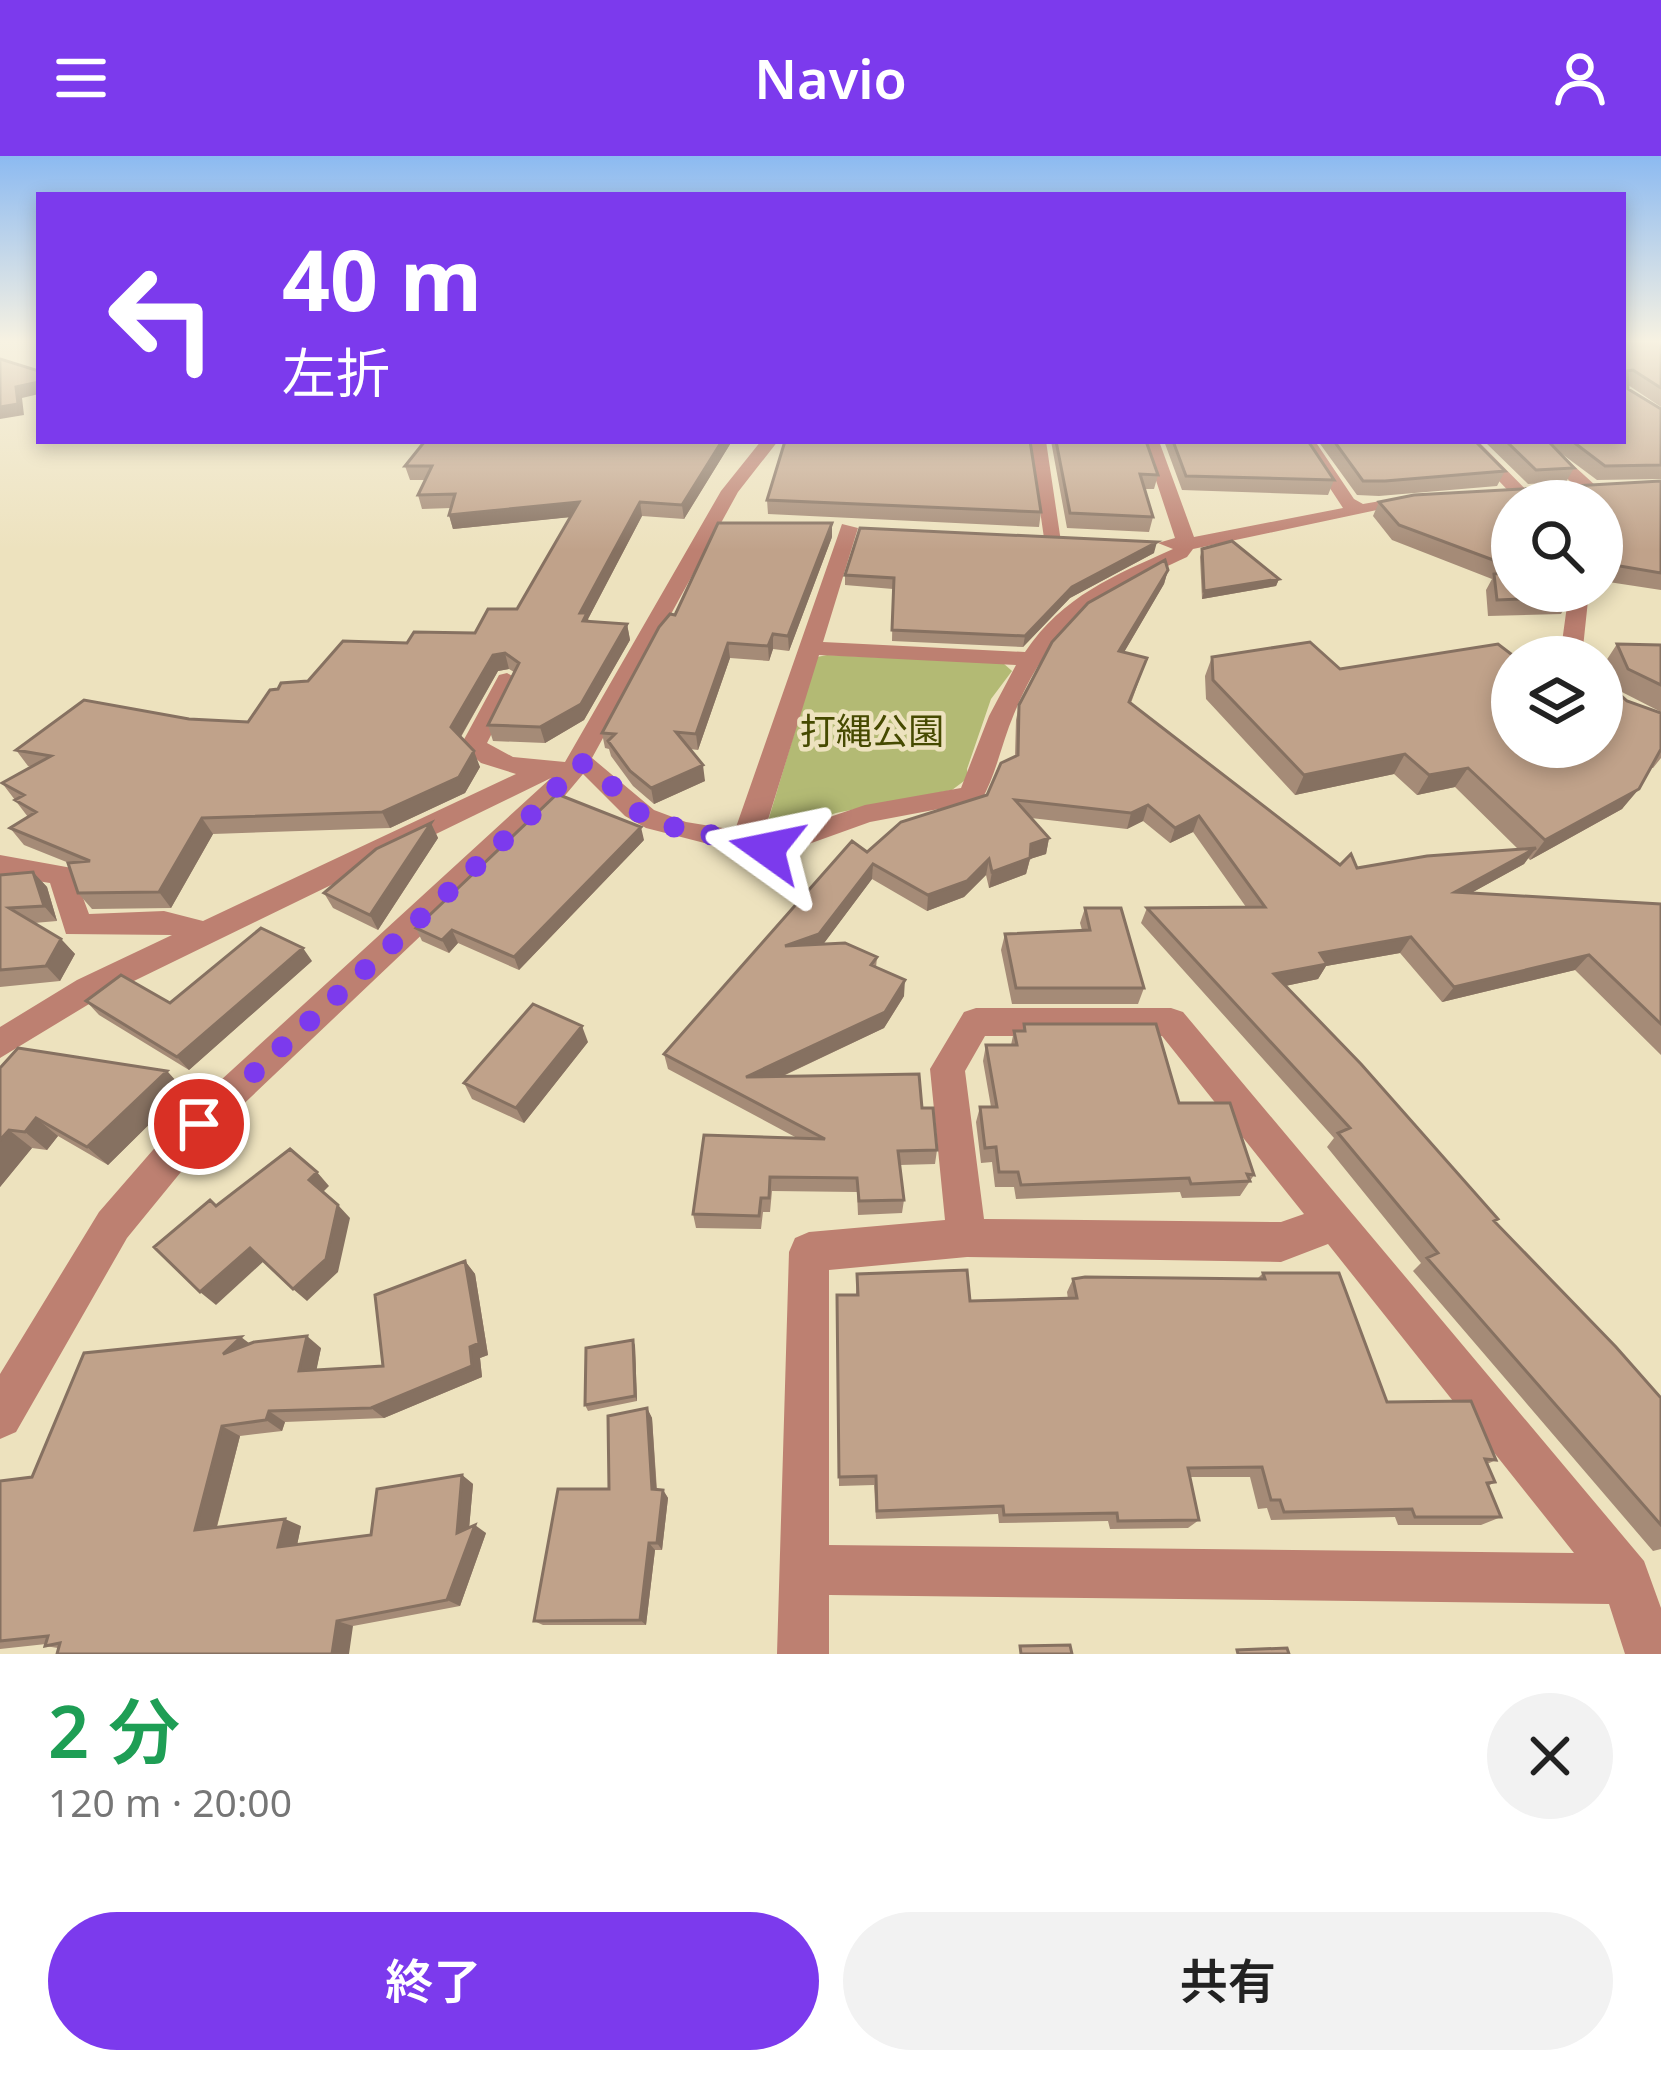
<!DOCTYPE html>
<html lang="ja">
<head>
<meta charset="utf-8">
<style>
  :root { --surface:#fff; --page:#f2f2f2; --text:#222; --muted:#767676; --accent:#7c3aed }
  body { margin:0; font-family:"Noto Sans","Noto Sans JP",sans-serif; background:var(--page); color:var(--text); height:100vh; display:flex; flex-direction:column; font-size:45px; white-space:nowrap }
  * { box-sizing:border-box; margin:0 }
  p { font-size:39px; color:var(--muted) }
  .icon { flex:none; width:66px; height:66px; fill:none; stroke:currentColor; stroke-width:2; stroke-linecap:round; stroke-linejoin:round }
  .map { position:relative; height:1498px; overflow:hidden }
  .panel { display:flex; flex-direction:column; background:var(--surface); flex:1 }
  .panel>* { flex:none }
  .top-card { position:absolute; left:36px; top:36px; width:1590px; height:252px; border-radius:0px; box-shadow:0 6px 18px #0003; background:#7c3aed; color:#fff; overflow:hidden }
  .controls { position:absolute; left:1491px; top:324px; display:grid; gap:24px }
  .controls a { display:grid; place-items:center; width:132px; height:132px; border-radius:50%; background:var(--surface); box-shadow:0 6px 18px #0003; font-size:60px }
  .pin { position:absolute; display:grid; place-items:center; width:102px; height:102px; color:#fff; margin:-51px; border:6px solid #fff; border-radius:50%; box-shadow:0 3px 12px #0007 }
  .me { position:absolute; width:132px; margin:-66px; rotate:282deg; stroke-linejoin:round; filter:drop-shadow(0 0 9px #0008) }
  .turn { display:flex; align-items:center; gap:42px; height:252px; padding:0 48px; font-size:54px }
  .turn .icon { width:156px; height:156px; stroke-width:2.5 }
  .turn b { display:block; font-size:84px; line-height:102px }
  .round { display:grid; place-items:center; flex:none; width:126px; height:126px; border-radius:63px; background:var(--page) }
  .summary { display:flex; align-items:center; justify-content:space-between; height:204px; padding:0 48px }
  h1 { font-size:72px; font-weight:600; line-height:90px; color:#1e9e55 }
  .primary-button { display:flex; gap:24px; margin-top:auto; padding:24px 48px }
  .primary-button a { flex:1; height:138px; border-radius:72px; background:var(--accent); color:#fff; font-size:48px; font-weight:600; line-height:138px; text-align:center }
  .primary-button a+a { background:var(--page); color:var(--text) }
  header { display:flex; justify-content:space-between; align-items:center; height:156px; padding:0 48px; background:var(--accent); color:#fff; font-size:54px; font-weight:600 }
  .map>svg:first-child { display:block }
</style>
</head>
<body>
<header><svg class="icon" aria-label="menu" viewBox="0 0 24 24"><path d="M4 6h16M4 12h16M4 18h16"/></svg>Navio<svg class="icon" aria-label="person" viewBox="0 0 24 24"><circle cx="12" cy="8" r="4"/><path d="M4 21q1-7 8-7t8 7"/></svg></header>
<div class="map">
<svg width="1661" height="1498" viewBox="0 0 1661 1498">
  <rect width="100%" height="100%" fill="#ede2be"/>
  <path fill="#b3ba74" d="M827,499L1003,507L1012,515L991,543L967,613L968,622L952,634L836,657L774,678L766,672L817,501Z"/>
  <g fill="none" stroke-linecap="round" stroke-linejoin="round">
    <path fill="#bd8071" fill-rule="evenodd" d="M761,285H778L738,336L592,602L654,654L686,666L735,674L842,368L858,372L823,486L1025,496C1063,440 1113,420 1173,393L1158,387L1175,382L1143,285H1159L1194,381L1343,352L1299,285H1315L1354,343L1363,348L1415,339L1424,344L1193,393L1187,401C1097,443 1055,461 1014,558C1002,586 996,619 981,645L870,666L767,703L646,672L625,660L583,618L552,655L212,978L127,1082L16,1276L0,1283V1218L99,1056L186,956L551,622L99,842L0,902V871L77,824L172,779L66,778L50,727L0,719V699L72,712L89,758L164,755L203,765L516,618L481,607L461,589L499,519L507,517L519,524L487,587L513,601L565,606L721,335ZM819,499L1016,509L989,560L961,632L865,649L768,682L763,680Z
      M1030,285H1046L1061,386L1044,382Z
      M1461,285H1478L1537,345H1518Z
      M1548,297H1560L1596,330V338H1584L1548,305Z
      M1569,435H1589L1582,501H1560Z
      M976,852H1171L1183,856L1644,1405L1661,1452V1498H1625L1609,1448L829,1439V1498H777L789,1096L795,1082L809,1076L945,1064L930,913L964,856ZM985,880H1162L1304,1058L1281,1066L984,1063L965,915ZM1328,1088L1574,1397L829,1389V1114L967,1101L1281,1106Z"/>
  </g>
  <path fill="#a58b77" d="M1623,184H1661V251L1628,229V233L1661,252V323L1597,324L1554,292L1574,312L1566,326L1528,328L1484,285H1623Z
    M732,285L684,363L642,360L588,463L589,466L627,468L630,484L584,564L545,587L493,585L488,569L514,516L509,513L498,515L461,581L480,611L465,637L390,672L213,678L171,752L92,753L78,737L69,707L24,689L10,672L28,661L2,627L32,611L28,610L16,594L189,563L248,566L278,533L308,525L407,487L475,477L517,453L570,361L453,373L449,359L451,352L422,353L418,339L425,324H410L405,310Z
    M1051,285H1146L1158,319L1154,333H1144L1153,361L1149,376L1067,372Z
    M1164,285H1308L1334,324L1328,339L1182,334Z
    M1318,285H1475L1505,315L1497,330L1379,340L1357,339Z
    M1661,325V434L1602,425V345H1512V435L1571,441L1561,458L1488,460L1486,434L1492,423L1392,384L1373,360L1379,346Z
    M767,344L1041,356L1039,371L768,358Z
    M832,381L789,495L773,493L769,505L730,502L698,594L690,593L705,625L654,648L633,630L611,600L609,593L605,592L602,577L675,459Z
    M1202,393L1279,423L1276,430L1202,443L1200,401Z
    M1154,397L1070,442L1023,491L892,485L893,433L845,429V419Z
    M1168,414L1164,428L1124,496L1147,502L1131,547L1340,709L1357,712L1518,693L1455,631L1417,639L1394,618L1295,639L1206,543L1205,520L1212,501L1340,513L1512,591L1608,517L1604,508L1617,488L1661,489V556L1614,532L1612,528L1613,532L1627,545L1661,557V602L1653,612H1651L1622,653L1530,704L1528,702L1524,708L1471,737L1661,748V899L1575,814L1442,846L1400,797L1326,810L1318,823L1285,830L1495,1066L1661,1242V1393L1653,1395L1413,1115L1421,1107L1327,991L1334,982L1141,767L1147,752L1246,751L1193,676L1170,687L1143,665L1127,673L1031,662L1049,682L1046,698L1030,703L1026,718L989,732L986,719L964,741L927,755L872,723L823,788L877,801L876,812L904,840L884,872L781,921L922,952L937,994L935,1008L900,1009L904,1044L902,1057L858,1059L857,1036L772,1035L770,1056H763L761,1073L696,1072L693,1058L797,982L668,913L664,898L867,696L987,639L1015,600L1016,564L1019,549Z
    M431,667L438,682L378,774L333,752L324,737Z
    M644,684L519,814L458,787L449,797L422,785L416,772Z
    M33,716L47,731L57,765L34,767L61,783L75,798L60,825L0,831V719Z
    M1085,752L1144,832L1138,848H1012L1001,794L1005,778L1082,774L1080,767Z
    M312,805L189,914L99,859L86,845L170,847Z
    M1024,868L1179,947L1254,1019L1240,1040L1182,1042L1180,1036L1016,1043L1014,1031H995L992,1006L981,1007L976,966L980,951H991L983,905L986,889H1011L1014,875H1022Z
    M588,886L524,967L472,943L464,927Z
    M0,912L167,915L184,934L108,1009L58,980L47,994L32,992L0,1031Z
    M465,1105L475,1118L488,1199L480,1202L482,1221L384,1262L285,1266L282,1275L240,1280L217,1371L301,1370L297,1389L371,1379L462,1319L473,1328L469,1372L486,1377L460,1450L353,1470L58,1492L45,1490L46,1488L0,1493V1325L32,1321L250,1188L321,1192L316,1214L383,1210Z
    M1263,1117L1387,1246L1496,1304L1487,1308L1495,1326L1488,1330L1501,1361L1481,1369H1398L1395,1361L1271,1364L1267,1352L1258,1353L1250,1321H1190L1199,1364L1188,1372L1110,1373L1108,1365L999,1367L998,1358L876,1363L874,1329L839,1330L837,1139H856L857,1118L970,1145H1027L1068,1143L1067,1136L1073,1123H1257Z
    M633,1184L635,1190L637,1245L588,1255L585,1249Z
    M647,1252L652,1262L657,1334H663L668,1342L662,1394H655L646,1469H543L534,1465L609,1333Z"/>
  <path fill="#867161" d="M39,226V238L22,242L24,259L0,263V251L16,231Z
    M722,285H732L684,363L682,349Z
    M579,346L581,360L453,373L449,359Z
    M640,346L642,360L588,463L591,473L586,481L580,457Z
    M832,367V381L789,495L788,480Z
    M1157,386L1154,397L1070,442L1023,491L1025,480L1072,431Z
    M1168,414L1164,428L1116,510L1119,495Z
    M1279,423L1276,430L1202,443L1204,435Z
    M627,468L630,484L584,564L545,587L540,571Z
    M773,478V493L769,505L768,490Z
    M728,487L730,502L698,594L696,578Z
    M505,497L509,513L498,515L457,587L451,571L493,499Z
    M474,595L480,611L465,637L390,672L382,656Z
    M1405,598L1394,618L1295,639L1304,619Z
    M703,609L705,625L654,648L651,632Z
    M1468,612L1455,631L1417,639L1429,619Z
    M1639,633L1622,653L1530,704L1545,684Z
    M1148,649L1143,665L1127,673L1131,657Z
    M1199,660L1193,676L1170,687L1175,672Z
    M202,662L213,678L171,752L159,736Z
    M431,667L438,682L378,774L370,759Z
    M641,671L644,684L519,814L514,801Z
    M1049,682L1046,698L1030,703L1026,718L989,732L992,716L1031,688Z
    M1536,692L1524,708L1444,752L1455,736Z
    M989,703L986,719L964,741L927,755L928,739Z
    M873,708L872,723L819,794L785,790Z
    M33,716L47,731L57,765L44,750Z
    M452,774L458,787L449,797L442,784Z
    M1411,781L1400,797L1326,810L1318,823L1266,834L1274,818L1320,797Z
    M61,783L75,798L60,825L46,810Z
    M303,792L312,805L189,914L177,901Z
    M1589,799L1575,814L1442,846L1454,831Z
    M905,824L904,840L884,872L748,936L746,921Z
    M582,870L588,886L524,967L516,952Z
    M167,915L184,934L108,1009L87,991Z
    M36,962L58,980L47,994L25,976Z
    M9,974L32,992L0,1031V984Z
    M317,1016L329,1030L321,1038L309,1024Z
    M338,1049L350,1062L338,1116L307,1145L293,1133Z
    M250,1092L264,1105L216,1149L200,1136Z
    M465,1105L475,1118L488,1199L480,1202L482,1221L384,1262L371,1252L470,1191Z
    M307,1180L321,1192L314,1226L299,1215Z
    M241,1181L257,1193L223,1198Z
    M633,1184L635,1190L637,1245L635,1240Z
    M647,1252L652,1262L657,1342L652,1333Z
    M269,1255L285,1266L282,1275L266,1264Z
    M222,1270L240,1280L214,1381L195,1374Z
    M462,1319L473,1328L468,1385L457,1377Z
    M663,1334L668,1342L662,1394L657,1387Z
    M285,1363L301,1370L295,1399L278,1391Z
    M475,1369L486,1377L460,1450L447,1444Z
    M649,1387L655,1394L646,1469L640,1464Z
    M337,1465L353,1470L349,1498H332Z"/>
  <path fill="#c0a28a" stroke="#867161" stroke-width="3" d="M1623,184H1661V232L1633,214L1627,215L1628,233L1661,253V309L1605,310L1572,285H1623Z
    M0,203L39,215V226L16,231L18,248L0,251Z
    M425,285H722L682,349L640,346L580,457H587L583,465L627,468L581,548L540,571L488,569L519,507L505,497L493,499L451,571L474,595L459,621L382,656L202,662L159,736L78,737L68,707L90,705L10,672L36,656L15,644L24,639L2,627L51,600L16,594L84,544L189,563L248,566L270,534L278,533L281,527L308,525L343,485L407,487L414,476L475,477L488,453H517L579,346L449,359L455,338L418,339L432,310H405Z
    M785,285H1030L1041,356L767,344Z
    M1056,285H1146L1158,319L1140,318L1153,361L1070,357Z
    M1173,285H1308L1334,324L1186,320Z
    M1334,285H1475L1505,315L1385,325H1363Z
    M1506,285H1551L1549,286L1574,312L1536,314Z
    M1661,325V417L1602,407V345H1512V411L1399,369L1379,346L1414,339Z
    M718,367H832L788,480L773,478L768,490L728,487L696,578L676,576L703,609L651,632L630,615L608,585L615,578L602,577L659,471L670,458L675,459Z
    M860,372L1157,386L1072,431L1025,480L892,474L894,422L845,419Z
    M1232,385L1279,423L1204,435L1202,393Z
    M1165,404L1168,414L1119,495L1147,502L1129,546L1340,709L1351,698L1357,712L1427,700L1536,692L1455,736L1661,748V868L1589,799L1454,831L1411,781L1320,797L1327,808L1274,818L1361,908L1498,1063L1494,1065L1616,1191L1661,1242V1369L1427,1102L1438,1097L1338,977L1350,972L1147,752L1265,751L1199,660L1175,672L1148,649L1131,657L1015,644L1049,682L1031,688L1030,702L992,716L989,703L967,725L928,739L873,708L819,778L785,790L845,787L877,801L871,809L905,824L885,856L746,921L919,918L922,952H933L937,994L898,995L904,1044L859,1045L857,1022L770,1021L769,1042H761L759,1060L693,1058L704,979L825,983L664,898L852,685L867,696L901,666L987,639L1001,607L1018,599L1019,549L1052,486L1088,447Z
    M1512,416V435H1573L1571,441L1497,444L1494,418Z
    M1310,486L1340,513L1498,488L1515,501H1512V591H1602V518L1611,516L1613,532L1627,545L1661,557V593L1639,633L1545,684L1468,612L1429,619L1405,598L1304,619L1213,524L1212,501Z
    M1617,488L1661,489V529L1628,513Z
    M557,638L641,671L514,801L452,774L442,784L416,772Z
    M431,667L370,759L324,737L376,693Z
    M33,716L44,750L9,752L61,783L46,810L0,814V719Z
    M1085,752H1121L1144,832H1016L1005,778L1090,774Z
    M261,772L303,792L177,901L86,845L121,819L170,847Z
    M533,848L582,870L516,952L464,927Z
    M1024,868H1156L1179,947H1230L1254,1019L1247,1018L1250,1025L1191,1028L1189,1022L1021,1029L1018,1016H999L996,991L985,992L980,951H997L986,889H1017L1014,875H1025Z
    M18,892L167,915L87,991L36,962L25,976L9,974L0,984V912Z
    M290,993L317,1016L309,1024L338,1049L326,1103L293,1133L250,1092L200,1136L154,1091L210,1044L216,1050Z
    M465,1105L479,1187L470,1191L472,1210L371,1252L269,1255L266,1264L222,1270L195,1374L285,1363L278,1391L371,1379L377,1333L462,1319L457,1377L475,1369L447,1444L337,1465L332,1498H57L60,1487L45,1490L48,1480L0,1485V1325L32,1321L84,1197L241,1181L223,1198L254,1186L307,1180L299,1215L383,1210L375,1139Z
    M967,1114L970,1145L1077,1142L1073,1123L1085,1121L1265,1123L1263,1117H1339L1387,1246L1471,1245L1496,1304L1485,1303L1495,1326L1487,1327L1501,1361H1415L1412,1353L1284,1356L1280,1344H1271L1262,1311L1188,1312L1199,1364L1118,1365L1117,1357L1004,1359L1003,1350L877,1355L876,1320L839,1321L837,1139H858L857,1118Z
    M633,1184L635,1240L585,1249L586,1192Z
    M647,1252L652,1333L663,1334L657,1387H649L640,1464L534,1465L558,1333H609L608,1260Z
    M1070,1489L1072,1498H1021L1020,1490Z
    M1287,1492L1289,1498H1238L1237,1494Z"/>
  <linearGradient id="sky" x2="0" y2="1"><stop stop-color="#8cbaf1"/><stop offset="0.47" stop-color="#f7f2e2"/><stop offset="1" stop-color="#f7f2e2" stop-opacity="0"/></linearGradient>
  <rect width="1661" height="394" fill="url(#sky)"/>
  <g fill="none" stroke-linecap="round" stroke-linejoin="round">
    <path stroke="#7c3aed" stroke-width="21" stroke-dasharray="0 37.8" d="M199,968L542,649L578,606C609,615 618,646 645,660C684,680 729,677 767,693"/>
  </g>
  <g text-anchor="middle" stroke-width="9" stroke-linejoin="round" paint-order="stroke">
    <g font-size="36" fill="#464a01" stroke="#ede2be">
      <text x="872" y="588">打縄公園</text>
    </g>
  </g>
</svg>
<div class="controls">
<a><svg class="icon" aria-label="search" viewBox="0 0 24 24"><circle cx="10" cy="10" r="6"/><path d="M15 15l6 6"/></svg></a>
<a><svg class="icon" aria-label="layers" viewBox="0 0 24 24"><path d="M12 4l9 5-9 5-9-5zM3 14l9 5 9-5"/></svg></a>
</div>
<div class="pin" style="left:199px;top:968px;background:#d93025"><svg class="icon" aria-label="arrive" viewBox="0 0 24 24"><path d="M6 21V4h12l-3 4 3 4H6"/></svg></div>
<svg class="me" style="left:767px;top:693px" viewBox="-20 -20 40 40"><path d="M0-17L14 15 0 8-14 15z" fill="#7c3aed" stroke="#fff" stroke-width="4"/></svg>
<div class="top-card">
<div class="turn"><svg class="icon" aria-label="left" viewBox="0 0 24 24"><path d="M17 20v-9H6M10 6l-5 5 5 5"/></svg><div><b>40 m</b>左折</div></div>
</div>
</div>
<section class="panel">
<div class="summary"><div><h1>2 分</h1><p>120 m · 20:00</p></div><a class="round"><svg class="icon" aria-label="close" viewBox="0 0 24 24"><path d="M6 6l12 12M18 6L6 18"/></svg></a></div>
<div class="primary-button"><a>終了</a><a>共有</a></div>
</section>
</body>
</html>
